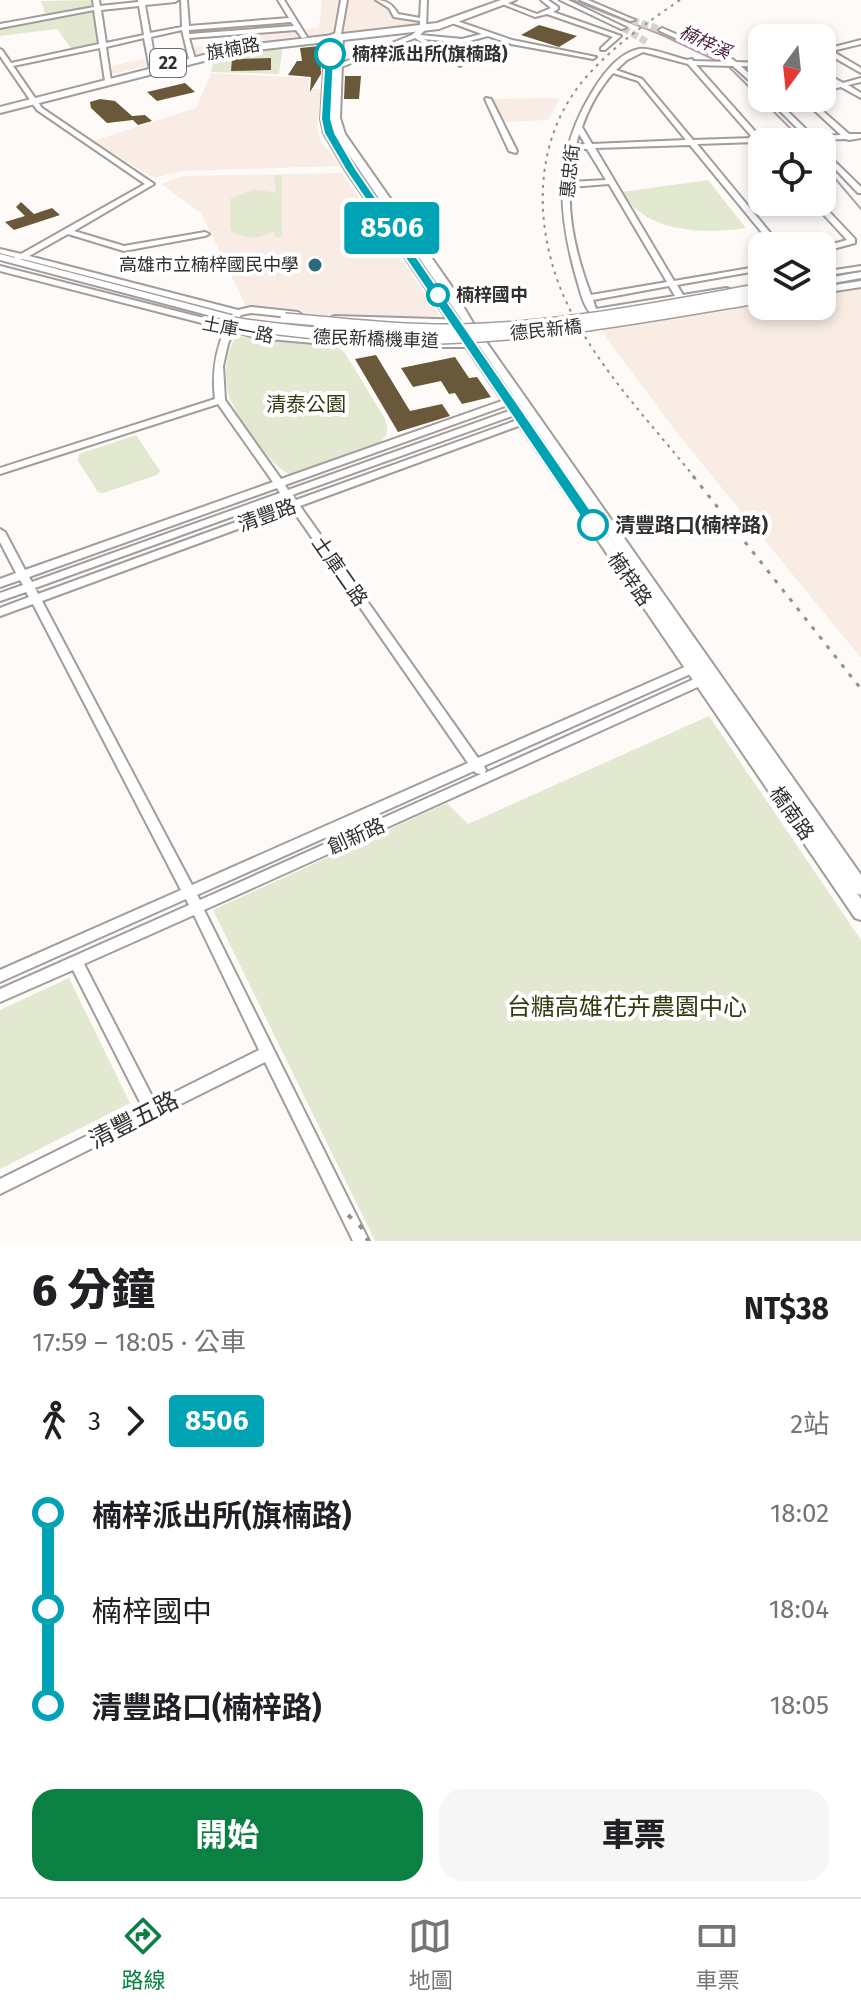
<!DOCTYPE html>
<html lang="zh-TW">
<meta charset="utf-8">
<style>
body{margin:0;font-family:"Fira Sans","Noto Sans TC",sans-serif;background:#f6f6f6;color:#202124;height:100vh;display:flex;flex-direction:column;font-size:30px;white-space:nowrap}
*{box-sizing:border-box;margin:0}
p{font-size:26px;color:#757577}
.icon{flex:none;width:44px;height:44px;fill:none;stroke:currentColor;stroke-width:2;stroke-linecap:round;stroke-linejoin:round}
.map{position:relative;height:1241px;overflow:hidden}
.details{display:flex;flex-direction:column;background:#fff;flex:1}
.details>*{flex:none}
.badge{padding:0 16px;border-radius:6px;font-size:28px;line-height:52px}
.needle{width:52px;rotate:195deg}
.fabs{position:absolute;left:748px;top:24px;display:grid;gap:16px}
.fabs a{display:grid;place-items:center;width:88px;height:88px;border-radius:16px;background:#fff;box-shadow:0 4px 12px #0003;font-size:40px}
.map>.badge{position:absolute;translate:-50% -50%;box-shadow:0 0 0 4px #fff}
.legs{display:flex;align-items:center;gap:12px;height:88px;padding:0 32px;font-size:26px}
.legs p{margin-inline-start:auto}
.overview{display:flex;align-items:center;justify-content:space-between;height:136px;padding:0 32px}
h1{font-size:44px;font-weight:800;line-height:60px}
.cta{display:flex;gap:16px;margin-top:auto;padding:16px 32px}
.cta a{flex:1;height:92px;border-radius:24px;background:#0b8043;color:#fff;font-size:32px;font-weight:800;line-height:92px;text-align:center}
.cta a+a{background:#f6f6f6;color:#202124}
ul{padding:0 32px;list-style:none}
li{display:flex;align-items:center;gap:28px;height:96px;font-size:30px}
li i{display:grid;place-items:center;width:12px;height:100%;margin:0 10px;background:currentColor}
li i::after{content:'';width:20px;height:20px;margin:-10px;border:6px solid;border-radius:50%;background:#fff}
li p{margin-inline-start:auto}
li:first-child i{background:linear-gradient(#0000 50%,currentColor 0)}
li:last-child i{background:linear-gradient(currentColor 50%,#0000 0)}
.tabs{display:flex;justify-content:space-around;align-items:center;height:112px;border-top:2px solid #e0e0e0;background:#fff;font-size:22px;color:#757577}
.tabs a{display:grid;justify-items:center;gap:4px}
.tabs .selected{color:#0b8043}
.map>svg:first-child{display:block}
.built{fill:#f9ece5}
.green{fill:#e3e8d1}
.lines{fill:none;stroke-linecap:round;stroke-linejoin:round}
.stream{stroke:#b89eae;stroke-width:2}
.building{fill:#69593a}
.minor-tunnel{stroke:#d5d2d0;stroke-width:7;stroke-dasharray:7 3;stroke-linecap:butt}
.minor-casing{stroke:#a29d9a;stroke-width:4}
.tertiary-casing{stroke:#a29d9a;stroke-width:4}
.primary-casing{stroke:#a29d9a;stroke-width:4}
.minor{fill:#fff;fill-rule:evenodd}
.tertiary{fill:#fff;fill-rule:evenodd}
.primary{fill:#fff;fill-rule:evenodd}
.rail-far2{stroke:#93908f;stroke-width:2;stroke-dasharray:3 5;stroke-linecap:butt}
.rail-far1{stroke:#93908f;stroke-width:3;stroke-dasharray:4 8;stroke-linecap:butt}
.rail{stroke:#93908f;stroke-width:4;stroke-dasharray:5 10;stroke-linecap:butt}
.minor-bridge-casing{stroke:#a29d9a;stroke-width:12;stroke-linecap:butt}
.tertiary-bridge-casing{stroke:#a29d9a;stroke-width:14;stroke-linecap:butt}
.minor-bridge{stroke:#fff;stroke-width:9}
.tertiary-bridge{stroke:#fff;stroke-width:11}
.line-1{fill:#00a3b4;stroke:#fff;stroke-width:2}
.stop-1-dot{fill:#fff;stroke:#00a3b4;stroke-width:4}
.poi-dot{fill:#296a7d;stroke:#fff;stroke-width:3}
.labels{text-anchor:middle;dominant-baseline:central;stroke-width:8;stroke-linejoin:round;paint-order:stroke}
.far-water-label{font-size:18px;font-style:italic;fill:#471b3a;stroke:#fff}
.far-street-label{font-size:18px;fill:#32302f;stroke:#fff}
.far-stop-label{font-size:18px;font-weight:bold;fill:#32302f;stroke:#fff;text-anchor:start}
.shield{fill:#fff;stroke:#706e6d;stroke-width:2}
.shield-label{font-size:18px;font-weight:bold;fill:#32302f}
.far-poi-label{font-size:18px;fill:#32302f;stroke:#fff;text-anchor:end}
.park-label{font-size:20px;fill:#343b0f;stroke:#fff}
.street-label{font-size:20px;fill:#32302f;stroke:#fff}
.stop-label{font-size:20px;font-weight:bold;fill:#32302f;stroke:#fff;text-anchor:start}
.near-park-label{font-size:24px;fill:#343b0f;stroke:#fff}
.near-street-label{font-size:24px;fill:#32302f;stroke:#fff}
</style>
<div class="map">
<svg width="861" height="1241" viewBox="0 0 861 1241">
<rect width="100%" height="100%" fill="#fefaf8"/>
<!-- built -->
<path class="built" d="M322,0H375L389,8L394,17L420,22L419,25L307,36L304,30L319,27Z
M294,30L299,36L200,53L110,75L112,66L213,43Z
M211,73L309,78L308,89H322L317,126L320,140L340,166L182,171L154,178L93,141L196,108Z
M556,98L559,100L548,120L502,122L492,99Z
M342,173L442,319L336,317L247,308L201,213L161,184L183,176Z
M861,264V658L677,433L608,340L588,308L762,281V306H822V270Z"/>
<!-- green -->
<path class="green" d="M95,0L102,44L73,51L57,29L0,36V27L46,16L41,1Z
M283,47L279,74L211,72L214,59Z
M274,175H282V237H275L274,231C260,240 244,240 230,230V199L254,189L276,193Z
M708,180L746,228C704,234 647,234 622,192Z
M250,336L338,347L345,353L385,419C387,426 389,432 384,438C370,455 315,467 293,475C274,473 233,412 228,393C224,373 226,355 235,337Z
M136,435L160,471L157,475L103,493L98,492L78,461L79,454Z
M709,716L861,940V1241H375L213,910L447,803L468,824Z
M69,978L130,1103L0,1169V1010Z"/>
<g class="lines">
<!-- stream -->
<path class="stream" d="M573,0L662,35L728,66L804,142
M822,163L861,209"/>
</g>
<!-- building -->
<path class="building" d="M539,25L577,36L559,47L521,35Z
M320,46L321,74L310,92L311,77L288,75L297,61H302L300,48Z
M271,58V70L231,71L232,59Z
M345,76H361L359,99H344Z
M185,83L195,92L157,101L147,92Z
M100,99L115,101L132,116L145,115L152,121L138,125L133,120L107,123L91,108L90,102Z
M21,202L34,214L52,208L60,215L14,230L5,222L25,216L16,207Z
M376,355L410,411L442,404L450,416L398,432L355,359Z
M455,357L469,378L477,377L491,397L462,404L455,393L449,394L441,381L413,387L401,368Z"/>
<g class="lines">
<!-- minor-tunnel -->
<path class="minor-tunnel" d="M632,20L662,30
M623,28L647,42"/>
<!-- minor casing -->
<g class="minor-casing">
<path id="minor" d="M93,0H99L100,6L138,2V0H178L175,2L145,5L150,33L182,27L181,0H187L189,26L289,18L278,0H284L307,37L302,38L296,30L189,38L195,59L192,61L189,59L182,30L151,37L156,69L153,71L150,69L144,38L106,47L111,81L108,83L105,81L100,48L13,66L42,108L154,184L74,231L124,246L205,232L209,234L205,236L124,251L68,234L29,256L238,310L251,307L298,312L302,315L298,318L251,313L241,315L235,326L258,332L359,341H478L482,344L478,347H359L258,338L233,331L228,344L223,366L225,400L281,479L513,397L516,396L521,399L519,401L285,485L288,490L520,407L523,406L528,409L526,411L292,495L296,500L526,417H532L534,419L532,421L300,506L478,758L696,662L700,661L706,665L704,668L484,766L486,770L485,773L703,675H711L713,678L711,681L204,910L369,1241H353L265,1062L0,1194V1179L143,1108L73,970L0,1002V989L189,905L186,899L0,982V970L181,890L33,604L0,616V608L29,597L26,592L0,601V593L23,585L20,580L0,587V579L16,573L0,542V529L5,532L25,570L273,482L218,404L0,474V468L215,399C212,374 215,352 225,329L0,271V266L227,324L233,314L23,259L15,261V257L0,253V249L21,254L145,184L37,110L0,56V49L2,50L11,63L99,44L94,10L0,28V24L94,7ZM139,6L144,35L106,43L101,10ZM291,22L294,26L189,34V30ZM277,488L280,493L32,582L29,577ZM284,498L288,503L38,594L35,588ZM292,509L468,763L192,885L42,601ZM474,771L476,773L481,774L200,900L197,895ZM194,915L259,1050L155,1102L84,964Z
M341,0H347L341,34L338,36L335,34Z
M376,0C387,0 393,5 398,14L420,18L421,0H427L426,29L420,35L462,39L482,34L452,23L451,22L454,20L512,40L596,57L593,59L511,44L488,36L462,43L424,39L462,63V65L460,66L415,38L331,71H327V69L412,35L420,28V21L394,17L389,8Z
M541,0H548L558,7V9L553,12L621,36L605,50H601V48L613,37L547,14L535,17L500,3L505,2L537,14L551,8Z
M560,0H568L626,28L621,29Z
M580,0H588L635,20L630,21Z
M782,26L784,27V29L774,32L771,30Z
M662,28L731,58L736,62L762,63V67L741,66L762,86V92L733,66L696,65L761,138L805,136L767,98H774L813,136L841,135L801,98H808L849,134H861V138L849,140L846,139L817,140L819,142H811L809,140L762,142V145L757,142L697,144L781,246H773L690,145L595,148L674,281L762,266V270L677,285L683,295L726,288L729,289V293L593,315C583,308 580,289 576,277C556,205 555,151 594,89C604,73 619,53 639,49C650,47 674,57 687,60L692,59L693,61L728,62L660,31L659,30ZM643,52L688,64L753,138L693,140L642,79L616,70L627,60ZM613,73L638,81L686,140L592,144L582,127C589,107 599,89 613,73ZM579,134L585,144L576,145ZM575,149H587L606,180L570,182ZM609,184L667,282L591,295C578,261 568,223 570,187ZM669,286L675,296L596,309L593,300Z
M861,40V44L832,51L861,68V73L826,53L822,54V50Z
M822,71L843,83L861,78V82L848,85L861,93V98L841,87L822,92V88L836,84L822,76Z
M486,98L491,99L517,151L516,153L509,151L485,99Z
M822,149L861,187V193H858L822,155Z
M812,202H820L855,239V243L822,252V247L847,240Z
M861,266V270L822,276V272Z
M861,281V287L822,293V287Z
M335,316L468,320L472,323L468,326L332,321V317Z"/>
</g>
<!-- tertiary casing -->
<g class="tertiary-casing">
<path id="tertiary" d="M338,32L343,36L340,118L345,134L452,287L473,323L861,875V895L857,893L861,899V920L855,918L345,169L324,133L321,119L326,37ZM334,38H335L331,109ZM331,118L335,134L624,558L355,169L334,133Z
M0,254L238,317L240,319L234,322L0,260Z
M861,272V278L822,285V279Z"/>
</g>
<!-- primary casing -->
<g class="primary-casing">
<path id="primary" d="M501,0H516L439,29L239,52L0,113V107L239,46L437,23Z"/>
</g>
<!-- minor -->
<use href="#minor" class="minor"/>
<!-- tertiary -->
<use href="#tertiary" class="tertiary"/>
<!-- primary -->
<use href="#primary" class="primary"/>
<!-- rail-far2 -->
<path class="rail-far2" d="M680,0C645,24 609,49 582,82C526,151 535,249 577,323C608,379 655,428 695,478"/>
<!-- rail-far1 -->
<path class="rail-far1" d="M693,476L861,689"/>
<!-- rail -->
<path class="rail" d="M348,1215L361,1227L368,1241"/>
<!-- minor-bridge casing -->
<g class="minor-bridge-casing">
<path id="minor-bridge" d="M285,318C343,323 402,330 461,329C562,327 662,306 762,288"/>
</g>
<!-- tertiary-bridge casing -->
<g class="tertiary-bridge-casing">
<path id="tertiary-bridge" d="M232,323C301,333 370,340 440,338C548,335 655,315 762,297"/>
</g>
<!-- minor-bridge -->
<use href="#minor-bridge" class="minor-bridge"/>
<!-- tertiary-bridge -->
<use href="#tertiary-bridge" class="tertiary-bridge"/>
</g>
<!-- line-1 -->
<path class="line-1" d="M330,51L334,54L331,119L335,133L356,169L598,521V528H588L345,169L324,133L321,119L325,54Z"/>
<!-- markers -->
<g class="stop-1-dot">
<circle cx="330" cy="54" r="14"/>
<circle cx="438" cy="295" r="10"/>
<circle cx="593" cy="525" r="14"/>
</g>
<circle class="poi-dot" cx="315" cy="265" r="8"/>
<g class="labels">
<!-- far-water labels -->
<g class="far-water-label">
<text transform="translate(705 42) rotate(25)">楠梓溪</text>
</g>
<!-- far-street labels -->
<g class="far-street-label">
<text transform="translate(233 49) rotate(-10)">旗楠路</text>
<text transform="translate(570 171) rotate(-84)">惠忠街</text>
<text transform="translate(238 330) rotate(11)">土庫一路</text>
<text transform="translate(546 330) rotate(-6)">德民新橋</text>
<text transform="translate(376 339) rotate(2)">德民新橋機車道</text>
</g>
<!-- far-stop labels -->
<g class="far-stop-label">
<text x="352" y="54">楠梓派出所(旗楠路)</text>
<text x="456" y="295">楠梓國中</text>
</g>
<!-- shield labels -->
<rect class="shield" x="150" y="49" width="36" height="28" rx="6"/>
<g class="shield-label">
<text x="168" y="63">22</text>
</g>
<!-- far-poi labels -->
<g class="far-poi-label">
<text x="299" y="265">高雄市立楠梓國民中學</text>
</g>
<!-- park labels -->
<g class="park-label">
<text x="306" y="404">清泰公園</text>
</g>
<!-- street labels -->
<g class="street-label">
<text transform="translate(267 515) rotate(-20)">清豐路</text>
<text transform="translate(340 571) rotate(55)">土庫二路</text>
<text transform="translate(630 579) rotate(55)">楠梓路</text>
<text transform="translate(792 813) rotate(55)">橋南路</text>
<text transform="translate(356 836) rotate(-24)">創新路</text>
</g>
<!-- stop labels -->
<g class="stop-label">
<text x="615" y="525">清豐路口(楠梓路)</text>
</g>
<!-- near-park labels -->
<g class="near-park-label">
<text x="627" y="1007">台糖高雄花卉農園中心</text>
</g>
<!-- near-street labels -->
<g class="near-street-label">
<text transform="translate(134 1120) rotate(-27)">清豐五路</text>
</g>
</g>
</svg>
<div class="fabs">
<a><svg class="needle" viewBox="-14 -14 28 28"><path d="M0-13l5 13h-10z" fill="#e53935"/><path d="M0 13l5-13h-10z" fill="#757577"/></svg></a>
<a><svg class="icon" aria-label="locate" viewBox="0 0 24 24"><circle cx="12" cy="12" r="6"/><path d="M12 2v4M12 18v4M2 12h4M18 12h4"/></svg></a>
<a><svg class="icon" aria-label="layers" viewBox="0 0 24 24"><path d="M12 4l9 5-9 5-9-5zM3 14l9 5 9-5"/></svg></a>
</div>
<b class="badge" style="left:392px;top:228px;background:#00a3b4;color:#fff">8506</b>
</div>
<section class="details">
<div class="overview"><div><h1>6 分鐘</h1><p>17:59 – 18:05 · 公車</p></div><b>NT$38</b></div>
<div class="legs"><svg class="icon" aria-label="walk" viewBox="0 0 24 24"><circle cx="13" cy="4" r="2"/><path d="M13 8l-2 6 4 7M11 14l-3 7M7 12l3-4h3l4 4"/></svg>3<svg class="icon" aria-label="forward" viewBox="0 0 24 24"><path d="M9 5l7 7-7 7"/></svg><b class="badge" style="background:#00a3b4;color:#fff">8506</b><p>2站</p></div>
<ul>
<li><i style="color:#00a3b4"></i><b>楠梓派出所(旗楠路)</b><p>18:02</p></li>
<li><i style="color:#00a3b4"></i><span>楠梓國中</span><p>18:04</p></li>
<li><i style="color:#00a3b4"></i><b>清豐路口(楠梓路)</b><p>18:05</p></li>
</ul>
<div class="cta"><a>開始</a><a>車票</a></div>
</section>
<nav class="tabs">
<a class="selected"><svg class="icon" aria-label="directions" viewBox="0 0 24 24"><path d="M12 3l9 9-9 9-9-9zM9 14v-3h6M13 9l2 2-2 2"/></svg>路線</a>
<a><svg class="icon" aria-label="map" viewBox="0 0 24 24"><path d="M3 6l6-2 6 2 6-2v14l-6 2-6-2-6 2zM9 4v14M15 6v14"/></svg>地圖</a>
<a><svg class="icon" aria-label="tickets" viewBox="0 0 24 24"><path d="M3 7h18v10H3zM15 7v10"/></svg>車票</a>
</nav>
